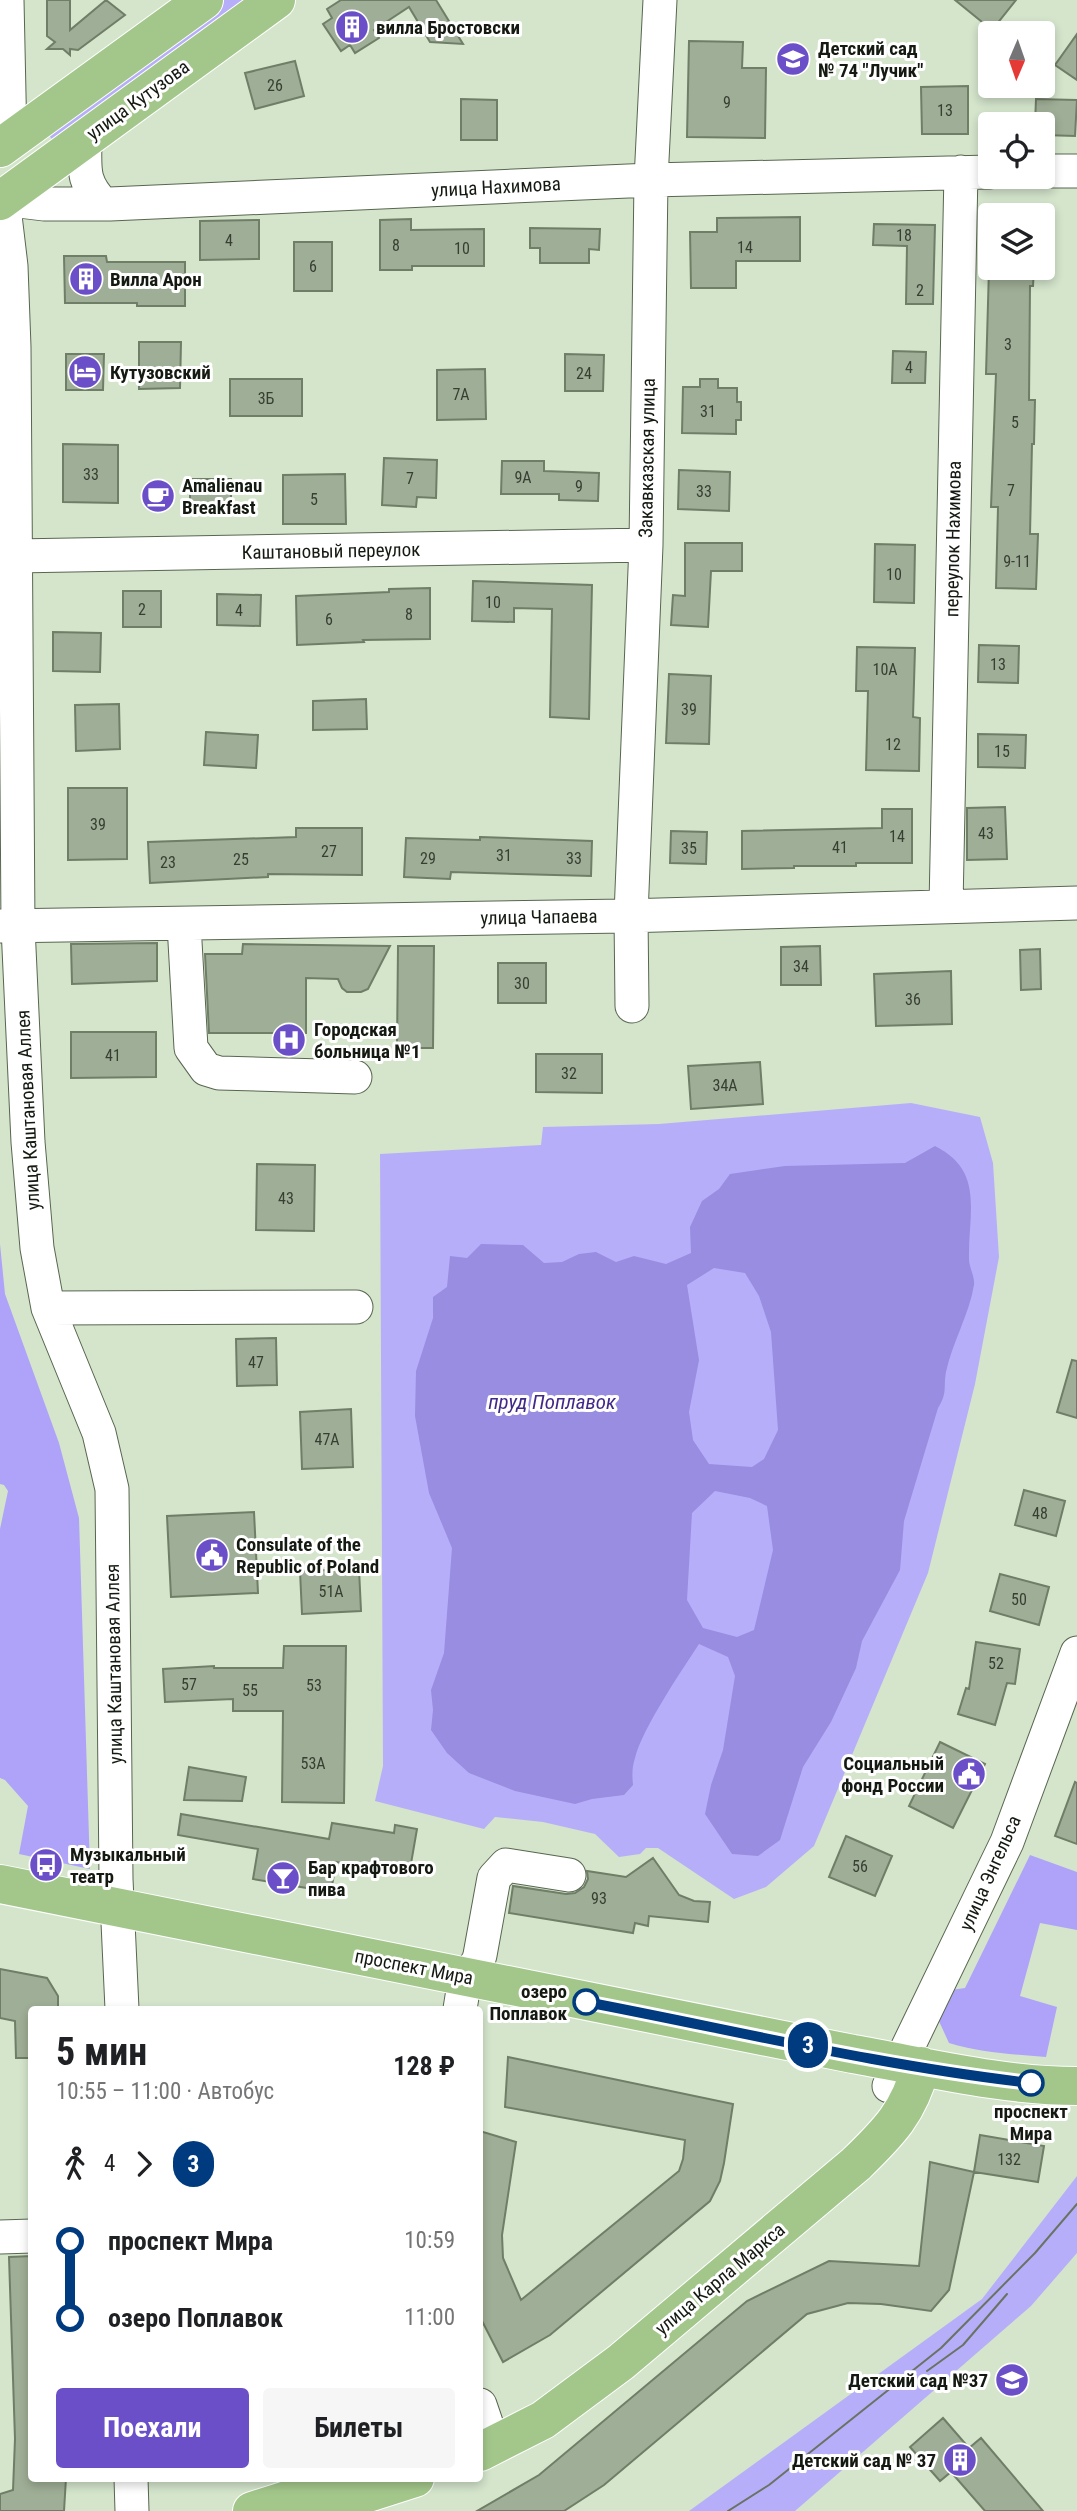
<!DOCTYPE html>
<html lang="ru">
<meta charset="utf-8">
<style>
body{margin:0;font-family:"Roboto Condensed",sans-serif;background:#f6f6f6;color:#202124;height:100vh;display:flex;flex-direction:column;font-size:26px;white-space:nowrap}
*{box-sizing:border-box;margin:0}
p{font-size:23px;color:#757577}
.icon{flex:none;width:38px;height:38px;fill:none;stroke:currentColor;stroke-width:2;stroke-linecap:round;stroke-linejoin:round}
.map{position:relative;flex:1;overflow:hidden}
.side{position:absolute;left:28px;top:2006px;width:455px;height:476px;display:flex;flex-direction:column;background:#fff;border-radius:7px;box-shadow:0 4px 10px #0003}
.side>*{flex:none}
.badge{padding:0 14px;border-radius:23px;font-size:24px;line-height:46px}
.needle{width:46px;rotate:182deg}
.tools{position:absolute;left:978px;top:21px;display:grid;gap:14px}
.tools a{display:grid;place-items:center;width:77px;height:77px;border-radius:7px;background:#fff;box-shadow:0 4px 10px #0003;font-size:35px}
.map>.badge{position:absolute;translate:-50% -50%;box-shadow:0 0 0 4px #fff}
.legs{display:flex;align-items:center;gap:10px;height:77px;padding:0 28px;font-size:23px}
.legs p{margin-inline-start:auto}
.headline{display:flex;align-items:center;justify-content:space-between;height:119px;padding:0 28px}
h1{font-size:38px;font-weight:700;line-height:52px}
.primary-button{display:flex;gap:14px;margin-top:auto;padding:14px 28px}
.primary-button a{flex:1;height:80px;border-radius:7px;background:#6b4fc8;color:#fff;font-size:28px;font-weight:700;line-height:80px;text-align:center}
.primary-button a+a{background:#f6f6f6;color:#202124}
ul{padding:0 28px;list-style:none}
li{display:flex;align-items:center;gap:24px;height:77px;font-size:26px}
li i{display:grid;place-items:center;width:10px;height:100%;margin:0 9px;background:currentColor}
li i::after{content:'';width:18px;height:18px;margin:-9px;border:5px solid;border-radius:50%;background:#fff}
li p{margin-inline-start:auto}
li:first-child i{background:linear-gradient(#0000 50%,currentColor 0)}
li:last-child i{background:linear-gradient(currentColor 50%,#0000 0)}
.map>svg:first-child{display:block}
.green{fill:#b7aefa}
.forest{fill:#aea3f8}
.water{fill:#988de0;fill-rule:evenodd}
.building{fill:#9fae96;stroke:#6f7e67;stroke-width:2}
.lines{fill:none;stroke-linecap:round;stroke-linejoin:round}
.minor-casing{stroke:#586650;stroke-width:35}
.major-casing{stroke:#fff;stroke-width:40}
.minor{stroke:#fff;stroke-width:33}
.major{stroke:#a3c78b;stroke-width:38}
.tram{stroke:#697363;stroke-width:2}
.line-1-casing{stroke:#fff;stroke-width:16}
.line-1{stroke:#003b80;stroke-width:10}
.stop-1-dot{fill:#fff;stroke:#003b80;stroke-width:3.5}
.labels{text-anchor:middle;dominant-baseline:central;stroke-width:6;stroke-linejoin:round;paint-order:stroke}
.number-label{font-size:16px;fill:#373f32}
.poi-label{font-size:19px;font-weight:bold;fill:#141a11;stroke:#fff;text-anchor:start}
.street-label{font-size:19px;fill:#141a11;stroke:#fff}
.stop-label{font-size:19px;font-weight:bold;fill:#141a11;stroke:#fff;text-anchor:end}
.water-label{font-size:21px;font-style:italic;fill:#422888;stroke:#fff}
</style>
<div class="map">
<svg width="1077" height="2511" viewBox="0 0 1077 2511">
<rect width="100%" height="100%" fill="#d4e5cc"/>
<!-- green -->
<path class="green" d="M218,0H250L53,141L43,126Z
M911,1103L980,1117L993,1163L999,1257L975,1384L928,1573L814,1846L766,1887L734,1899L658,1848H646L640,1854L619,1857L595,1834L543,1822L495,1817L484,1829L375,1801L383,1766L380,1154L541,1145L543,1127L659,1124Z
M1077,2176V2253L1031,2306L795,2511H689L982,2299Z"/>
<!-- forest -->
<path class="forest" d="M0,1244L5,1294L59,1443L79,1518L90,1869L19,1854L28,1806L5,1780L0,1778V1529L8,1491L4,1485L0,1484Z
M1030,1855L1077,1872V1930L1040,1923L1020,1996L1057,2007L1046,2057C1013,2054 981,2053 949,2043L938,2019L947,2005L951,1990L965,1988Z"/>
<!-- water -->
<path class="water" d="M935,1146C985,1171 968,1213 969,1259C969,1268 975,1276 974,1285C969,1315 952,1343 946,1372C943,1388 948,1392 938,1408L904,1521L900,1570L862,1641L856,1668L831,1722L803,1767L780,1840L758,1856L732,1854L705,1814L711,1785L723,1750L735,1676L728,1657L699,1644C682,1670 642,1729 635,1758C632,1767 632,1775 633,1785L624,1795L592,1799L575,1804L515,1791L469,1773L447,1753L431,1730L433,1710L431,1690L444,1653L452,1548L429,1493L415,1416L416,1371L433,1318V1297L447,1287L450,1256L467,1258L481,1244L523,1245L544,1263L562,1262L579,1254L596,1252L616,1262L634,1256L666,1264L691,1253L690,1227L702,1201L719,1189L730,1174L785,1166L905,1163ZM714,1268L745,1273L759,1296L771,1332L778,1430L764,1459L752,1467L709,1464L693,1440L689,1412L699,1360L687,1285ZM715,1491L750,1498L767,1506L773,1550L754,1630L737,1637L703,1628L687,1600L692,1513Z"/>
<!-- building -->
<path class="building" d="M47,0H70V30L106,0L125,15L78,50L70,49V55L63,49H47L55,42L47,36Z
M341,0H436L463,44L430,42L409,7L374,30L379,38L355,53L350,45L341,51L323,24L332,18L327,9Z
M955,0H1016L992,30Z
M1077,34V80L1055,65Z
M689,41L743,42L742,68H766L765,138L687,137Z
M295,61L304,96L255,109L245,73Z
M968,86V134H922L921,87Z
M461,99L497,100V140H461Z
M1036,99L1077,100L1075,136L1043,135V124H1035Z
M800,217V261H736V288H691L690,232H717V218Z
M411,219V230L484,229V266H412V270H380V220Z
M259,220V259L200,260V221Z
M874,224L935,225L933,304H906L907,246L873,245Z
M530,228L600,229L599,250L589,249V263H540V248H530Z
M294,242H332V291H294Z
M64,256H106L107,262H185V306H137V303H65Z
M989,268H1034L1033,286H1030L1029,400H1035L1034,444H1032L1030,534H1038L1036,589L996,588L998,507H991L996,374H986Z
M139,342H181L180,388L139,389Z
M893,351L926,352L925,383H892Z
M66,354H104L103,390H66Z
M565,354L604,355L603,391H565Z
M485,369L486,419L437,420V370Z
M230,379H302V416H230Z
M700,379H718V388H737V402H741V420H736V434L682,433L683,387H700Z
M63,444L118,445V503L63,502Z
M384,458L437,460L436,498L417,497L416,507L382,505Z
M502,461H544V471L599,473L598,501L559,500V494H501Z
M679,470L730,472L729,511L678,509Z
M345,474L346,524H283V475Z
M190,479H231V510H190Z
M685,543H742V571H711L708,627L671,625L673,595L685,596Z
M875,544L915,545L914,603L874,602Z
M473,581L592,585L589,719L550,717L552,609L514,608V622L472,621Z
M430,588V639L363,640L364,642L297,645L296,596L389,592V589Z
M123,591H161V627H123Z
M217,594L261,595L260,626L217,625Z
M53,632L101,633L100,672L53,671Z
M979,645L1019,646L1018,683L978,682Z
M857,647L915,648L913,717L920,718L919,771L866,770L868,691H856Z
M669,674L711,676L709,744L666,743Z
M366,699L367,729L313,730V701Z
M119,704L120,749L76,751L75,705Z
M206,732L258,735L256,768L204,765Z
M978,734L1026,735L1025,768L978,767Z
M68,788H127V859L68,860Z
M1005,807L1007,859L967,860V808Z
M882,809H912V863H856V866H794V868L742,869V831L882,828Z
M296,828H362V875L268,874V877L150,883L148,842L296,837Z
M671,831L707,832L706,864L670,863Z
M480,837L592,841L591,876L451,872L450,879L404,877L406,838L480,840Z
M157,943V981L72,984L71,944Z
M243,944L390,946L368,989L361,992H347L342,988L338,979L306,978V1033H209L205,954H242Z
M398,946H434L433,1048H397Z
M820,946L821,985H781V947Z
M1040,949L1041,989L1021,990L1020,950Z
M498,963H546V1003H498Z
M951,971L952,1024L876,1026L874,974Z
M71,1032H156V1077L71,1078Z
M536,1054H602V1093L536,1092Z
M760,1062L763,1104L691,1109L688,1066Z
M257,1164L315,1165L314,1231L256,1230Z
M276,1338L277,1385L237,1386L236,1339Z
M1072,1360L1077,1361V1418L1057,1412Z
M351,1409L353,1467L302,1469L300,1412Z
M1024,1490L1065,1501L1056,1536L1015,1525Z
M254,1512L258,1593L171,1597L167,1516Z
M359,1569L361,1611L302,1614L300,1571Z
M1000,1574L1049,1587L1039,1625L990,1611Z
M976,1642L1020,1649L1015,1684L1007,1683L995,1725L958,1714L966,1688L969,1689Z
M284,1646H346L344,1803L282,1802L283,1711H233V1699L165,1702L163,1669L214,1666V1668H283Z
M940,1742L985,1764L953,1828L909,1806Z
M189,1767L246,1777L242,1801L184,1800Z
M1075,1782L1077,1783V1844L1055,1836Z
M181,1814L329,1839L332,1823L394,1833L395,1825L417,1829L409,1875L336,1862L331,1892L253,1879L258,1849L178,1835Z
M846,1836L892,1856L875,1896L829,1877Z
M653,1858L679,1895L694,1901L710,1902L708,1922L649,1916L648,1926L635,1923L633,1933L509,1913L513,1886L566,1894L575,1893L584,1887L588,1879L587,1871L626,1877Z
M0,1969L47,1978L58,1996V2009H32V2058H16L15,2021L0,2018Z
M508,2057L733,2104L724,2163L720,2181L710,2201L550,2335L503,2362L480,2317V2131L516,2142L502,2235L503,2258L521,2300L679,2171L683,2159L685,2140L505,2107Z
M980,2135L1044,2146L1038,2182L974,2172Z
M930,2162L974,2172L949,2290L931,2311L881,2304L848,2303L807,2314L604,2485L564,2511H477L539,2475L747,2301L829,2261L919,2266Z
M32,2256V2478H66L64,2511H0V2494L13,2490L15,2439L9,2257Z
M943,2418L969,2448L981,2438L1043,2511H985L951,2472L940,2481L910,2447Z"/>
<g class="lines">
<!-- minor casing -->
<g class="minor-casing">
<path id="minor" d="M7,0L10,141
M85,139C85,168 81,181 103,204
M1043,171H1077
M15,556L646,545
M946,906L961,172
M184,924L191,1048L206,1069L219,1073L355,1077
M0,926L625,916L1077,903
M632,1006L631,915L646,545L651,180L660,0
M48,1308L356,1307
M122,2009L116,1879L112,1489L99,1433L48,1308L37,1248L28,1142L18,927L14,347L11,266L3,199L44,204H110L651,180L990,172
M460,2009L465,1978L478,1962L480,1955L494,1878L506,1865L569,1875
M889,2086L1007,1842L1077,1653
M0,2237L32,2236
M480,2405L494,2446
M131,2478L132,2511"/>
</g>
<!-- major casing -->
<g class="major-casing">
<path id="major" d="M0,148L204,0
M0,201L276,0
M0,1884L853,2054C927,2067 1002,2086 1077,2086
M480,2452L543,2420L621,2362L856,2164C889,2132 909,2112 921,2066
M330,2505L415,2478
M252,2511L356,2478"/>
</g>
<!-- minor -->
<use href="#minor" class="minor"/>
<!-- major -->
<use href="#major" class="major"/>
<!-- tram -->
<path class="tram" d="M927,2371L963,2345L1007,2294
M728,2511L769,2485L941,2348L1035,2253L1077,2204"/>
</g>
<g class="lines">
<!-- line-1 casing -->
<g class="line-1-casing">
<path id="line-1" d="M586,2002C733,2030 881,2066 1031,2083"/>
</g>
<!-- line-1 -->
<use href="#line-1" class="line-1"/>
</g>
<!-- icons -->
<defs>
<g id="building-disc" transform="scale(1.75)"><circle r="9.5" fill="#6b4fc8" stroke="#fff"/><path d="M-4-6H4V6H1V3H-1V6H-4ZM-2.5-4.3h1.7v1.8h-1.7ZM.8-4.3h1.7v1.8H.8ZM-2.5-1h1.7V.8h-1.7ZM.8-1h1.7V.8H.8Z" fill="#fff"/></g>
<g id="school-disc" transform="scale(1.75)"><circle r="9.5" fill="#6b4fc8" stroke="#fff"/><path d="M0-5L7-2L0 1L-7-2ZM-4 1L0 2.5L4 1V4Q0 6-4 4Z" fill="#fff"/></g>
<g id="hotel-disc" transform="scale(1.75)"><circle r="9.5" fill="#6b4fc8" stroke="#fff"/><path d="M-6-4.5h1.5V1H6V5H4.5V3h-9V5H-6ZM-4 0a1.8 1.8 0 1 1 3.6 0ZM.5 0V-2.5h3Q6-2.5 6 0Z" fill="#fff"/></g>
<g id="cafe-disc" transform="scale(1.75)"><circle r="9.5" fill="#6b4fc8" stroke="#fff"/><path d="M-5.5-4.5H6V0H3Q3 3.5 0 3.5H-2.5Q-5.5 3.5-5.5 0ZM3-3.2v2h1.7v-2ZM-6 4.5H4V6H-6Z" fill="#fff"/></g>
<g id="hospital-disc" transform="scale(1.75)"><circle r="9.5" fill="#6b4fc8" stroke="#fff"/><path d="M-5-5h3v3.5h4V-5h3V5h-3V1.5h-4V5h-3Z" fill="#fff"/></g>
<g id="civic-disc" transform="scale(1.75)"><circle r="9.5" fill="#6b4fc8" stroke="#fff"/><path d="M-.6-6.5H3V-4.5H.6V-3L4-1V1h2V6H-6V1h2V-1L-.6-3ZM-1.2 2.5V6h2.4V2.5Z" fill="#fff"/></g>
<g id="bus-disc" transform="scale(1.75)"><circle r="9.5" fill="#6b4fc8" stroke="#fff"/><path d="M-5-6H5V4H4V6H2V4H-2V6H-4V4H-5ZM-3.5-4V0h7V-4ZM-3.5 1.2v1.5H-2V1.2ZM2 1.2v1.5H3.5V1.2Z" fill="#fff"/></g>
<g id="bar-disc" transform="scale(1.75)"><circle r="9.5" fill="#6b4fc8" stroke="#fff"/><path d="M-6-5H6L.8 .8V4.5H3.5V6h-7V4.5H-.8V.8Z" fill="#fff"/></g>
</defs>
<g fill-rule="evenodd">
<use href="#building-disc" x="352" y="27"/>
<use href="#school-disc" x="793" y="59"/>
<use href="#building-disc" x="86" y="279"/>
<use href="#hotel-disc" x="85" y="372"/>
<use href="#cafe-disc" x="158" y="496"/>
<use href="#hospital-disc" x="289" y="1040"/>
<use href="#civic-disc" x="212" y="1555"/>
<use href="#civic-disc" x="969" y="1774"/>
<use href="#bus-disc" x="46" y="1865"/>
<use href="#bar-disc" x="283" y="1878"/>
<use href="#school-disc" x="1012" y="2380"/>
<use href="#building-disc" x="960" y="2460"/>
</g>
<!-- markers -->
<g class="stop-1-dot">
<circle cx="586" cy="2002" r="12"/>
<circle cx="1031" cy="2083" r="12"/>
</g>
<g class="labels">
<!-- number labels -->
<g class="number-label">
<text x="275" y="85">26</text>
<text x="727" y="102">9</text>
<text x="945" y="110">13</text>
<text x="904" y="235">18</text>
<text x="229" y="240">4</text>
<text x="396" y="245">8</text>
<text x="745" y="247">14</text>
<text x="462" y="248">10</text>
<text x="313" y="266">6</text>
<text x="920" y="290">2</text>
<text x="1008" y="344">3</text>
<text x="909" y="367">4</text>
<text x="584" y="373">24</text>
<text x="461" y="394">7А</text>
<text x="266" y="398">3Б</text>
<text x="708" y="411">31</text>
<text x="1015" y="422">5</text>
<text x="91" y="474">33</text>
<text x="523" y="477">9А</text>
<text x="410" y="478">7</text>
<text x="579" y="486">9</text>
<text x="1011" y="490">7</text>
<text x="704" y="491">33</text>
<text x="314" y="499">5</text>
<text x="1017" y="561">9-11</text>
<text x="894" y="574">10</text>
<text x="493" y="602">10</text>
<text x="142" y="609">2</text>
<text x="239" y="610">4</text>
<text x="409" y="614">8</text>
<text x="329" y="619">6</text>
<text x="998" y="664">13</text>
<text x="885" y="669">10А</text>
<text x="689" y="709">39</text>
<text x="893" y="744">12</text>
<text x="1002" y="751">15</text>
<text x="98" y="824">39</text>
<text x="986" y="833">43</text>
<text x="897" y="836">14</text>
<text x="840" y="847">41</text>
<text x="689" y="848">35</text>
<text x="329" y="851">27</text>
<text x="504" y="855">31</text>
<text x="428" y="858">29</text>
<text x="574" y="858">33</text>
<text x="241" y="859">25</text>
<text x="168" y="862">23</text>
<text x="801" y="966">34</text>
<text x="522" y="983">30</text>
<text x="913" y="999">36</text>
<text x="113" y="1055">41</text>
<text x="569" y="1073">32</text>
<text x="725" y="1085">34А</text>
<text x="286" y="1198">43</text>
<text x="256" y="1362">47</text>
<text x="327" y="1439">47А</text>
<text x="1040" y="1513">48</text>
<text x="331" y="1591">51А</text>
<text x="1019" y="1599">50</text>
<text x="996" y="1663">52</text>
<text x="189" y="1684">57</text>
<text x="314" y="1685">53</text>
<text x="250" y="1690">55</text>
<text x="313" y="1763">53А</text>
<text x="860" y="1866">56</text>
<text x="599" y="1898">93</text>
<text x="1009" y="2159">132</text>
</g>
<!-- poi labels -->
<g class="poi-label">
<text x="376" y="27">вилла Бростовски</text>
<text x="818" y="48">Детский сад<tspan x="818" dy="22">№ 74 "Лучик"</tspan></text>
<text x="110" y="279">Вилла Арон</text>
<text x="110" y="372">Кутузовский</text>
<text x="182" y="485">Amalienau<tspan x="182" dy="22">Breakfast</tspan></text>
<text x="314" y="1029">Городская<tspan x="314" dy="22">больница №1</tspan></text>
<text x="236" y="1544">Consulate of the<tspan x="236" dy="22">Republic of Poland</tspan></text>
<text x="944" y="1763" text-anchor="end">Социальный<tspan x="944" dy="22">фонд России</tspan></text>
<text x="70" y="1854">Музыкальный<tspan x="70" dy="22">театр</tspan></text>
<text x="308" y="1867">Бар крафтового<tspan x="308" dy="22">пива</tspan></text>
<text x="988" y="2380" text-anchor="end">Детский сад №37</text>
<text x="936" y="2460" text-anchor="end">Детский сад № 37</text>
</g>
<!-- street labels -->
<g class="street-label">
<text transform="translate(138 100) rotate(-36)">улица Кутузова</text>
<text transform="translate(496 187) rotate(-3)">улица Нахимова</text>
<text transform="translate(647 458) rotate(-89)">Закавказская улица</text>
<text transform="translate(953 539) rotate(-89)">переулок Нахимова</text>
<text transform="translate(331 551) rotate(-1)">Каштановый переулок</text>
<text transform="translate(539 917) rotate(-1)">улица Чапаева</text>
<text transform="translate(28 1110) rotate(-93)">улица Каштановая Аллея</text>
<text transform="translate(114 1664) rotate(-91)">улица Каштановая Аллея</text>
<text transform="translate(990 1873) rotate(-66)">улица Энгельса</text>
<text transform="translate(414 1967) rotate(11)">проспект Мира</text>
<text transform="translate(720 2279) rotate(-40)">улица Карла Маркса</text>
</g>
<!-- stop labels -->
<g class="stop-label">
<text x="567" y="1991">озеро<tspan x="567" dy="22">Поплавок</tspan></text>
<text x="1031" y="2111" text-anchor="middle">проспект<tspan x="1031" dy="22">Мира</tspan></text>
</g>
<!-- water labels -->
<g class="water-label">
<text x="552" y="1402">пруд Поплавок</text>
</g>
</g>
</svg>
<div class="tools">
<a><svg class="needle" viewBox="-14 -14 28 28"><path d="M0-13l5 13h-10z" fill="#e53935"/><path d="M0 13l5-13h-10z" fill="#757577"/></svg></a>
<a><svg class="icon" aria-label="locate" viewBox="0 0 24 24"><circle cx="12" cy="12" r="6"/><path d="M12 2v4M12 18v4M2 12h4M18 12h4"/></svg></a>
<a><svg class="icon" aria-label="layers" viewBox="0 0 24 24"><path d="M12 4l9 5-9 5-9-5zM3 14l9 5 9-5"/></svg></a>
</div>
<b class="badge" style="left:808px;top:2045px;background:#003b80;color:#fff">3</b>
<section class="side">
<div class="headline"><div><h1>5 мин</h1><p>10:55 – 11:00 · Автобус</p></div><b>128 ₽</b></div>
<div class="legs"><svg class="icon" aria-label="walk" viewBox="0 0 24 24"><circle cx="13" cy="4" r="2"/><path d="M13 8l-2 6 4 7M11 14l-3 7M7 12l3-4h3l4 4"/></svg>4<svg class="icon" aria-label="forward" viewBox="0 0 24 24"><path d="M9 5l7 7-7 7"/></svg><b class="badge" style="background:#003b80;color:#fff">3</b></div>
<ul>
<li><i style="color:#003b80"></i><b>проспект Мира</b><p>10:59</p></li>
<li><i style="color:#003b80"></i><b>озеро Поплавок</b><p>11:00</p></li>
</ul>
<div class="primary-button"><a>Поехали</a><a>Билеты</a></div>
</section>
</div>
